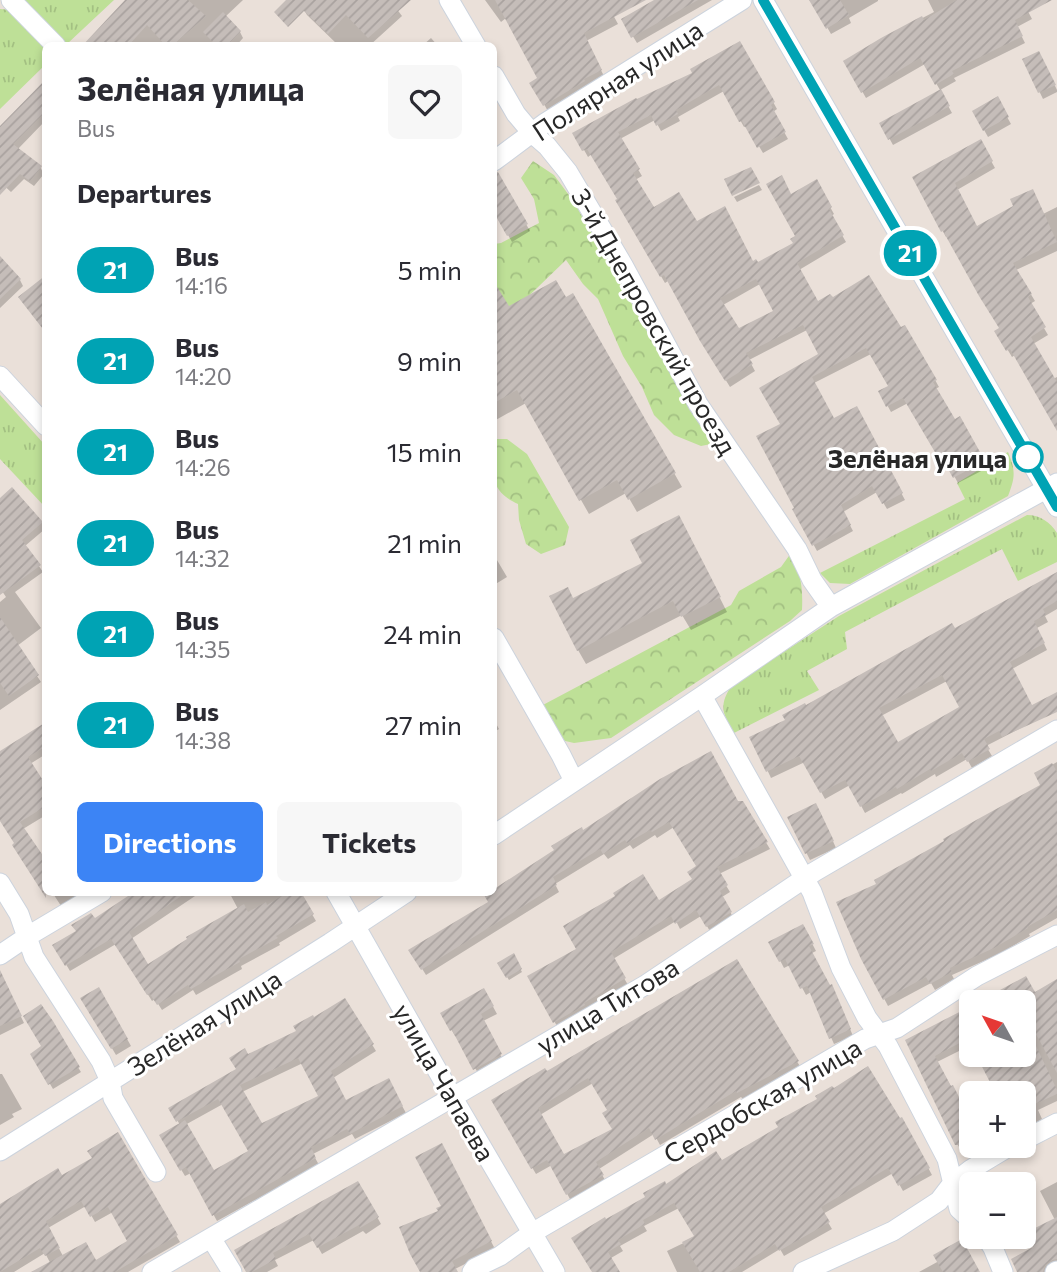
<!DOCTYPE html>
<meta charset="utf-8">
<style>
body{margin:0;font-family:Commissioner,sans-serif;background:#f7f7f7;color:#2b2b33;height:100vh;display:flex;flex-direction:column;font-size:26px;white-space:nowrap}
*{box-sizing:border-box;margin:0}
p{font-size:23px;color:#7c7c81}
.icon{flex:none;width:38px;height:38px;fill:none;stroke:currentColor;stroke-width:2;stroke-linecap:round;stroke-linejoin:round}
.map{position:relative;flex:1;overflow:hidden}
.sheet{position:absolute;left:42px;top:42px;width:455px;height:854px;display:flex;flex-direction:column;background:#fff;border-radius:10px;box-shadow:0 4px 10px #0003}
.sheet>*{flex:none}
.badge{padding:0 14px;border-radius:23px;font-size:24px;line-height:46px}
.needle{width:46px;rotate:310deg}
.tools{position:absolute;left:959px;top:990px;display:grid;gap:14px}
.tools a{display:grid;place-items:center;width:77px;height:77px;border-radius:10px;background:#fff;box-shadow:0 4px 10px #0003;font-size:35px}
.map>.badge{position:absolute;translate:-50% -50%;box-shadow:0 0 0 4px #fff}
h2{padding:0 35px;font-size:26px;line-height:63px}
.round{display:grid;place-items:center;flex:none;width:74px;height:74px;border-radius:10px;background:#f7f7f7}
.head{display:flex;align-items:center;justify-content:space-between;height:119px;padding:0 35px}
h1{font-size:33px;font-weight:700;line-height:52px}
.button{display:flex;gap:14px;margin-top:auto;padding:14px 35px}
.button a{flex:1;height:80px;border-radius:10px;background:#3c84f5;color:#fff;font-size:28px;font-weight:700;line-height:80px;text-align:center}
.button a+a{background:#f7f7f7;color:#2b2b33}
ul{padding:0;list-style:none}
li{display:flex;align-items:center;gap:21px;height:91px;padding:0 35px}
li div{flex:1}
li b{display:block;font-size:26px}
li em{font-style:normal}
li .badge{min-width:77px;font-weight:700;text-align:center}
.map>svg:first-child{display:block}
.grass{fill:url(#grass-tufts)}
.forest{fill:url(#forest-crowns)}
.shadow{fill:#0003;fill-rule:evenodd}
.building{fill:url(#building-hatch);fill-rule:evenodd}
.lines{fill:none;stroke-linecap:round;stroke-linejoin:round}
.minor-casing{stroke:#ccd3dd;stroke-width:21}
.minor{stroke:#fff;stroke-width:19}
.line-casing{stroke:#fff;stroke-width:16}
.line{stroke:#00a3b4;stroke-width:10}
.stop-dot{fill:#fff;stroke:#00a3b4;stroke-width:3.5}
.labels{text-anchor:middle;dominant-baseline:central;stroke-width:6;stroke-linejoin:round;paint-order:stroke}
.street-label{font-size:26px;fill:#282828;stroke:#fff}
.stop-label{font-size:26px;font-weight:bold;fill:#282828;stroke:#fff;text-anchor:end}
</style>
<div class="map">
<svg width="1057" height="1272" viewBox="0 0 1057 1272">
<defs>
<pattern id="grass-tufts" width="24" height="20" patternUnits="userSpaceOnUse" patternTransform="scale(1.75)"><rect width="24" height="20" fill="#bee097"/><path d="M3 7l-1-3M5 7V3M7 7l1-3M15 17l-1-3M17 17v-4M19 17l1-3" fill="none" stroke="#a3c082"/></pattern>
<pattern id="forest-crowns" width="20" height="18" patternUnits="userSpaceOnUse" patternTransform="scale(1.75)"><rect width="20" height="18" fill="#bee097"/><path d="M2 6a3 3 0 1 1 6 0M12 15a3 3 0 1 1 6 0" fill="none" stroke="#a3c082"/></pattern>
<pattern id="building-hatch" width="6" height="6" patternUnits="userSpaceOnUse" patternTransform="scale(1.75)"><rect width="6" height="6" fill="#c5bdb9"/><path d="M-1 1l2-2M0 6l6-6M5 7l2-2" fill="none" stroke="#a9a29f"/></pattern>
</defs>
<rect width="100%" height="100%" fill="#eae0d9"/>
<!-- grass -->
<path class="grass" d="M21,0H114L67,44Z
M0,9L11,10L46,46L45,65L0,109Z
M0,395L45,445V507L0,459Z
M1008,452C1016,471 1015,478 1008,496L850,584L830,583L820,573L965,499L957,483Z
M1027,515C1040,515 1050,522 1057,533V562L1018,581L1002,549L845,632L847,649L807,671L819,690L734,733C722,713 719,706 731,686L839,616Z"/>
<!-- forest -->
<path class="forest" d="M533,161L554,175L574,202L693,412L707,423L711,444L701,446L674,435L654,415L642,387L623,356L598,299L583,284L566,260L505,319L494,315V244L501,243L539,223L534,199L521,178Z
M495,439H507L527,454L569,527L565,545L541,554L526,544L519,520L518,504C486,490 494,469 494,440Z
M791,553C801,574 803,587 802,610L790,621L611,738L574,743L561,740L541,706L731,605L739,591L781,567Z"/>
<!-- shadow -->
<path class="shadow" d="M133,0H243L225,17L240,32L243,38L236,46H84Z
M313,0H390L402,16L369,46H339L307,15L304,10Z
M485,0H605L618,24L586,41L605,78L549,113L532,83L539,79L506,18L501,22Z
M657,0H712L637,43L623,20Z
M814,0H878V1L849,18L851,23L831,34L812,1Z
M928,0H1022L1032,19L1017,27L1025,43L954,78L956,81L940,90L925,64L866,98L845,61L882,39L934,12Z
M431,38L438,46H422Z
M740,43L777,109L773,112L788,139L763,153L747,126L744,127L724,91L678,117L680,121L661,131L655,120L620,139L642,176L635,180L653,210L696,223L758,265L795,244L797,237L791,196L816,182L834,214L831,216L846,242L799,270L818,303L901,329L905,327L939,387L935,389L955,421L960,418L987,468L958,483L947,463L944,464L908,403L891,412L880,392L890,387L871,354L814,383L833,420L856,408L905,500L887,509L877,492L843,512L853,531L817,551L795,510L782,425L820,354L807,330L749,360L755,371L730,387L706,348L668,281L665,283L617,201L619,199L592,154L588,157L575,134L694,73ZM760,284L776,312L739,331L723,305Z
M1042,59L1057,90V92L1043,99L1024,60Z
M46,83V120L17,150L40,167L44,174L34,186L24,179L11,192L0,182V128Z
M940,91L952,113L893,145L881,123Z
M997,99L1011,124L988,137L974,112Z
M980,141L995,168L957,190L977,228L1043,214L1057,207V251L1016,270L1035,301L1030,304L1048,335L1033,344L1053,379L1057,377V417L1015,355L1012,357L997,332L1001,329L948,236L946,237L914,178Z
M759,185L762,190L737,202L734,197Z
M504,186L530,231L512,242L494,210V193Z
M0,259L20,280L23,286L0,308Z
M494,285L508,309L565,299L573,295L682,487L637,512L626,493L589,514L526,403L494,421Z
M0,500L42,523L45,529L25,546L43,572L15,592L41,628L17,646L41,682L0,710V602L6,597L0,588Z
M686,531L727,612L691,630L682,615L586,664L578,650L573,600L644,564Z
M494,555L507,577L494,585Z
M1057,580V609L1045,616L1048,622L1037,628L1047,650L1012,669L1038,719L986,746L992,756L972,768L967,759L936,777L935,774L902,794L901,793L865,813L850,785L825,799L805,762L771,778L752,737L787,720L805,707L954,630ZM947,681L961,707L897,744L881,716Z
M494,720L499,729L494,732Z
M46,724V754L30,764L46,789V815L23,829L41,857L46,855V886L16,844L0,818V753Z
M1057,762V918L1029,934L1030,936L997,955L952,975L954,979L935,990L931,983L888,1006L863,958L879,885L1042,785L1036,774Z
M737,803H742L770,849L719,874L730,892L722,897L734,919L711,933L701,916L680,929L676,921L613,959L628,985L558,1028L530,977L658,903L694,880L699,867L674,827L657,838L655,835L633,849L630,845L608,859L604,854L555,884L559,892L426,975L411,951L490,902L494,891L583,832Z
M820,812L836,848L810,860L789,818Z
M52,892H76L80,899L63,909Z
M137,892H201L131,939L148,966L238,909L229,892H299L316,921L279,943L280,945L241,966L242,969L196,995L193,990L162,1010L155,999L152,1001L116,944L70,971L55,946Z
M803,926L816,951L812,953L829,987L835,993L853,1036L834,1044L811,992L806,995L790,965L784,968L771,943Z
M513,956L522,972L509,980L499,964Z
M737,961L801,1068L743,1099L741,1097L660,1145L654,1134L599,1169L606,1182L571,1201L552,1165L536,1174L493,1101L546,1073ZM593,1083L609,1110L614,1130L564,1157L540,1115Z
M1057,982V1101L1038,1110L1042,1119L1024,1129V1003Z
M0,984L7,988L24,1023L0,1035Z
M99,989L131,1046L116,1055L83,999Z
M484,990L497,1014L483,1021L504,1062L479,1075L457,1035L455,1036L442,1013Z
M345,1000L376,1051L333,1078L346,1102L388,1080L406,1113L355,1139L352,1134L313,1154L319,1165L217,1221L191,1173L185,1176L161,1136L180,1125L171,1109L238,1070L248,1056L298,1032L314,1020ZM303,1063L320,1097L261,1126L242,1092ZM223,1104L250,1151L213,1172L185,1125Z
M40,1007L81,1072L53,1089L33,1055L43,1047Z
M971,1007V1045L937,1062L967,1115L971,1113V1146H975L962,1153L907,1041Z
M0,1074H2L22,1109L12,1114L14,1117L0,1125Z
M902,1119L932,1175L903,1191L893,1173L823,1214L832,1229L784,1256L780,1249L742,1272H677L667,1251L696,1237L679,1208L644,1226L647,1231L620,1246L623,1251L611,1258L619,1272H594L605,1221L666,1186L721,1163Z
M117,1135L180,1242L128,1272H55L45,1253L14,1272H0V1205L62,1178L94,1159ZM86,1206L95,1222L113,1212L129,1242L96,1262L63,1256L48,1228Z
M445,1153L495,1249L455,1269L457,1272H422L443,1206Z
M1057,1182V1266L1047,1272H1019L1055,1220L1040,1191Z
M358,1183L381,1224L366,1234L363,1231L322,1254L314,1240L275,1260L278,1266L267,1272H248Z
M939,1261L978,1272H919Z"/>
<!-- building -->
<path class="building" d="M125,0H188L206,16L172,46H166L147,25L128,46H82Z
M286,0H411L368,38L346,15L328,34L304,11L288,27L274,12Z
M495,0H646L584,33L602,70L584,79L585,81L543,106L529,83L537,78Z
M654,0H698L631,38L621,19Z
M809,0H840L849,15L826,29Z
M957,0H1052L1015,20L1023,36L952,71L954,74L935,85L920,58L861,93L843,61L881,38L922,16L924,20Z
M223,12L241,31L226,46H217L203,32Z
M740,41L775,102L771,105L786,132L757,148L742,121L739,122L719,85L676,110L678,114L656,126L651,115L618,132L640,169L633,173L654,207L679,192L697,221L725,206L753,261L756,259L758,262L793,243L790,239L795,236L766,184L782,175L791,194L817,179L832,207L829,209L844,235L797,263L818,301L830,294L833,297L869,275L901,327L905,325L937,380L933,382L955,419L960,416L985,461L953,478L942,458L939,459L903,398L886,407L878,391L888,386L866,348L812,377L834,418L857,406L903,493L882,504L872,486L841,505L851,525L812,546L792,509L794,508L756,436L780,424L759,388L818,354L803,325L746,353L753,364L725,381L700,341L664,275L660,277L615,200L617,199L587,149L582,151L572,133L636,98L637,99L692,73L690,69ZM756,279L773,311L739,328L720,298Z
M1039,51L1056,85L1038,93L1022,59Z
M46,79V111L13,144L42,166L30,181L20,174L0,195V126Z
M941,89L950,106L888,140L879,123Z
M998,96L1009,117L983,131L972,111Z
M981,139L993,161L955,183L977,226L1013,206L1010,199L1033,189L1057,242L1013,263L1032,294L1028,297L1046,327L1031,337L1057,382V431L1010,349L1006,351L994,331L999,328L979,296L943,231L941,232L912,177Z
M751,167L760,183L732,196L724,179Z
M498,172L528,224L507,236L494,213V173Z
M0,256L21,279L0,299Z
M46,275V333L18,297Z
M556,280L566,297L573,293L676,473L628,500L617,480L579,501L517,390L494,403V282L509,306Z
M12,487L43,522L22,540L41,565L0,595V498Z
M679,515L721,597L681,617L673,601L577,651L549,596L568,587L573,598L642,563L630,540Z
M1057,572V601L1043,609L1046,615L1034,621L1045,643L1010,662L1032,705L1057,692V712L1002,737L999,731L984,739L990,749L967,762L962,753L931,771L930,769L897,789L896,787L860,807L845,780L820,793L799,756L766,772L749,737L785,720L782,715L805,703L806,705L952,623L955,628ZM942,675L959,707L898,742L879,708Z
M0,617L39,675L9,696L0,683Z
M46,722V746L28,757L46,785V806L20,822L46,860V898L12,845L14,843L0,821V751Z
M711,751L738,801H743L768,842L717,867L728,885L720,891L732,912L706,927L696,910L675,924L671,916L611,952L626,978L584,1003L585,1005L553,1023L527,976L576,949L563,926L615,896L613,893L643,874L659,900L692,879L687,872L696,866L669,822L652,832L650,830L627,843L625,840L603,854L600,849L553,877L557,885L421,970L408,950L488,902L484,895L488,892H494V889L554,850L551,846L582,827L583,830L660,779Z
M1052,763L1057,772V910L1027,927L1028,928L994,948L950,968L952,972L930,984L926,977L883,1000L861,959L836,902L876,884L874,880L944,841L943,839L978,819L1040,785L1034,773Z
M816,803L834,841L805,854L787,817Z
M134,892H187L129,932L148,964L187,939L186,937L244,904L248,912L266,902L267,905L288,892H301L314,914L276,936L278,938L239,959L240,962L191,989L188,985L157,1005L150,994L147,995L111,939L65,966L52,945L76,931L71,925L91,913L95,918Z
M803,924L814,944L809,946L830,985L832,984L851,1029L829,1039L807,986L800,989L785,959L779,962L768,942Z
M514,953L522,969L506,978L497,963Z
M737,959L799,1061L737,1093L736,1091L655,1140L649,1128L596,1162L604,1175L566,1195L547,1160L531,1169L491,1100L545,1068L547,1071ZM588,1078L607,1110L602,1113L612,1129L564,1154L538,1108Z
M0,970L22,1016L0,1026Z
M1026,976L1035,992L1057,979V1073L1024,1012V1003H976Z
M99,987L128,1039L111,1049L80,998Z
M484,988L494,1006L481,1014L502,1054L473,1070L452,1030L450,1031L440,1013Z
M345,998L374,1044L331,1071L346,1100L389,1078L403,1106L350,1134L347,1129L311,1147L316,1158L212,1216L186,1167L180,1171L159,1135L185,1120L214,1170L248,1151L218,1099L176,1122L168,1108L236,1069L229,1058L245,1048L248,1054L296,1031L293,1026L313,1015L314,1017ZM298,1058L318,1096L262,1123L240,1085Z
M41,1004L53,1021L80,1067L48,1085L30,1054L41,1046L23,1016Z
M971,1006V1037L935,1056L951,1086L953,1085L971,1121V1140L963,1145H955L905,1040Z
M1036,1046L1057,1090V1094L1024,1109V1094H996L976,1055H1024V1051Z
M868,1066L900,1118L902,1117L930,1168L898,1186L888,1168L821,1207L830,1222L779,1251L775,1244L729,1272H700L682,1242L694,1236L674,1203L643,1220L645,1224L618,1240L621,1244L608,1252L620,1272H592L571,1238L605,1217L606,1219L645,1197L643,1193L665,1181L666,1184L716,1151L722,1160L778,1127L775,1122L817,1099L815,1096L832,1086L834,1088Z
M118,1132L178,1235L115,1272H31L86,1242L96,1260L127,1241L108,1207L90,1217L81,1201L46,1221L60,1248L45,1256L40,1248L0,1272V1204L58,1168L62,1175L92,1158L87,1151Z
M442,1143L492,1241L452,1261L458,1272H420L410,1254L399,1227L438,1211L436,1208L441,1206L415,1157Z
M358,1181L379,1217L360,1228L359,1225L317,1248L309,1234L273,1253L276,1259L252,1272H246L234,1250Z
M1057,1217V1259L1052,1260L1045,1265L1043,1272H1017L1011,1259L1033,1247L1025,1233Z
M962,1239L980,1272H943L933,1255Z"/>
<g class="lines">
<!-- minor casing -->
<g class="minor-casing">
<path id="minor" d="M11,0L56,46
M449,0L476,46
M763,0L1057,507
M494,76L516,114L532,133L547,146L568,172L623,265L698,404L797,549L812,580L831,607
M494,161L545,123L742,0
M0,376L46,426
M494,638L561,755L574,781
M702,696L812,892L841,968L867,1018L888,1046L947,1159L959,1209L971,1220
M494,835L702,696L831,607L1057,483
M0,883L19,914L34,957L101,1061L110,1081L113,1098L156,1172
M336,892L453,1098L555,1272
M0,955L28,936L102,892
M1024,1140L1057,1123
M0,1151L330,943L407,892
M986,1237L993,1248L1003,1272
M211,1238L232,1272
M152,1272L647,984L814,872L1057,730
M472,1272L475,1268L500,1256L532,1233L865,1039L897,1028L977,976L1057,935
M803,1272L893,1231L939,1201L952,1184L970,1170L1010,1146
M1055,1272L1057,1271"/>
</g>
<!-- minor -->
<use href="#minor" class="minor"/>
</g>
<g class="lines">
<!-- line casing -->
<g class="line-casing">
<path id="line" d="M763,0L1057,507"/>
</g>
<!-- line -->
<use href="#line" class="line"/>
</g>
<!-- markers -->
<circle class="stop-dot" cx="1028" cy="457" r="14"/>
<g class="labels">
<!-- street labels -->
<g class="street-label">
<text transform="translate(617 80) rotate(-33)">Полярная улица</text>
<text transform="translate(655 321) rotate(60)">3-й Днепровский проезд</text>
<text transform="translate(607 1005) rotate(-31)">улица Титова</text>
<text transform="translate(204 1022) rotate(-32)">Зелёная улица</text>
<text transform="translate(445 1082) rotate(60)">улица Чапаева</text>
<text transform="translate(762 1100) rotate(-30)">Сердобская улица</text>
</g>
<!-- stop labels -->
<g class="stop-label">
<text x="1007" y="457">Зелёная улица</text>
</g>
</g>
</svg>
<div class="tools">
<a><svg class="needle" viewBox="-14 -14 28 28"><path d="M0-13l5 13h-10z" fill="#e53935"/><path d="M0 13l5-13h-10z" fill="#7c7c81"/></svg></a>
<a>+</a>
<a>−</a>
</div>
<b class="badge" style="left:910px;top:253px;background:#00a3b4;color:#fff">21</b>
<section class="sheet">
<div class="head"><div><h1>Зелёная улица</h1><p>Bus</p></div><a class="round"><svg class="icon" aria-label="heart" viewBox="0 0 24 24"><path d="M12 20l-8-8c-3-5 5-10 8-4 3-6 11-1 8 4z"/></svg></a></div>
<h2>Departures</h2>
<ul>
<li><span class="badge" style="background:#00a3b4;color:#fff">21</span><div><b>Bus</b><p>14:16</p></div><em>5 min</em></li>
<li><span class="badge" style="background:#00a3b4;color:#fff">21</span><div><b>Bus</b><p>14:20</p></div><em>9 min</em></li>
<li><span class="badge" style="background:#00a3b4;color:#fff">21</span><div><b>Bus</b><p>14:26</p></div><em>15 min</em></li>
<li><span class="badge" style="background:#00a3b4;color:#fff">21</span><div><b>Bus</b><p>14:32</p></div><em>21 min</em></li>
<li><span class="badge" style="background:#00a3b4;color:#fff">21</span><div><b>Bus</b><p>14:35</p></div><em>24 min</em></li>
<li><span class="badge" style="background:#00a3b4;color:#fff">21</span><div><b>Bus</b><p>14:38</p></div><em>27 min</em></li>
</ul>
<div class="button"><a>Directions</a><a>Tickets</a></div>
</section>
</div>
